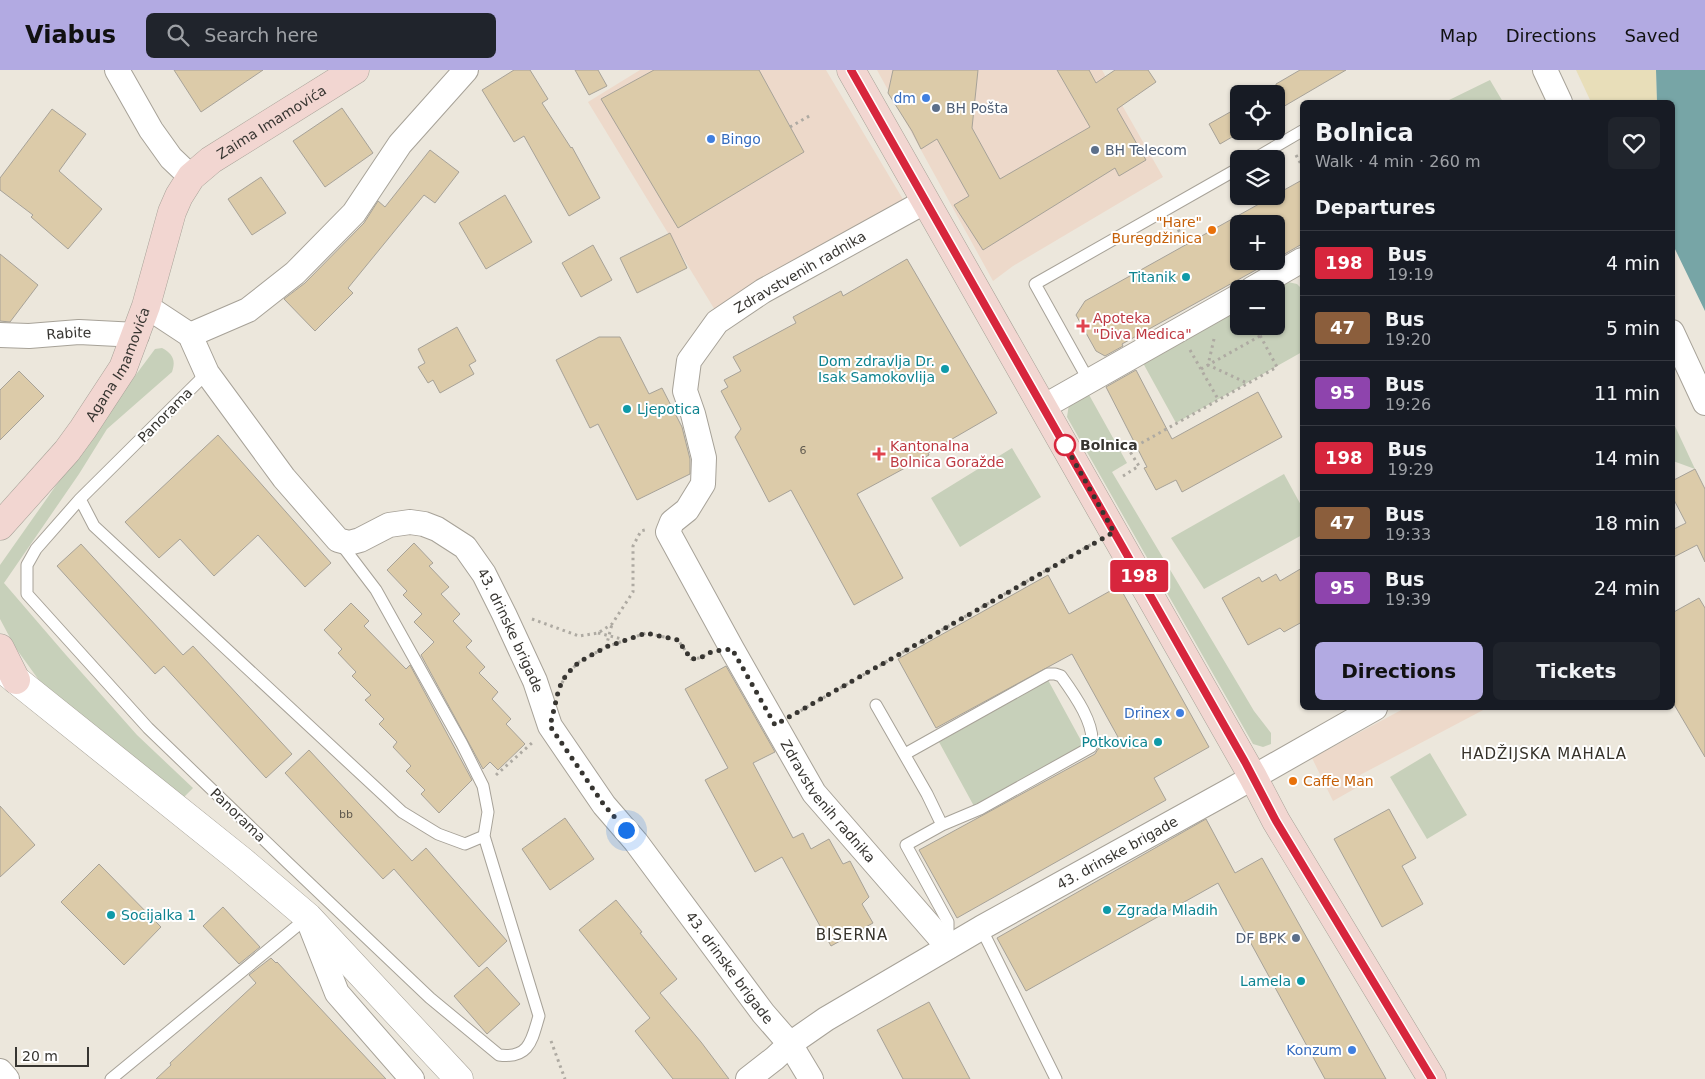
<!DOCTYPE html>
<meta charset="utf-8">
<style>
body{margin:0;font-family:"DejaVu Sans",sans-serif;background:#20242c;color:#f1f3f6;height:100vh;display:flex;flex-direction:column;font-size:19px;white-space:nowrap}
*{box-sizing:border-box;margin:0}
p{font-size:16px;color:#9ea1a6}
.icon{flex:none;width:28px;height:28px;fill:none;stroke:currentColor;stroke-width:2;stroke-linecap:round;stroke-linejoin:round}
.map{position:relative;flex:1;overflow:hidden}
.drawer{position:absolute;left:1300px;top:30px;width:375px;height:610px;display:flex;flex-direction:column;background:#171b24;border-radius:8px;box-shadow:0 1px 4px #0004}
.drawer>*{flex:none}
.badge{padding:0 10px;border-radius:4px;font-size:18px;line-height:32px}
.tools{position:absolute;left:1230px;top:15px;display:grid;gap:10px}
.tools a{display:grid;place-items:center;width:55px;height:55px;border-radius:8px;background:#171b24;box-shadow:0 1px 4px #0004;font-size:25px}
.scale{position:absolute;left:15px;bottom:12px;width:74px;box-sizing:border-box;padding-left:5px;border:2px solid #373531;border-top:0;font-size:14px;line-height:18px;white-space:nowrap;color:#373531;-webkit-text-stroke:4px #fff;paint-order:stroke}
.you{position:absolute;width:25px;height:25px;margin:-12px;border:4px solid #fff;border-radius:50%;background:#1a73e8;box-shadow:0 0 0 8px #1a73e833}
.map>.badge{position:absolute;translate:-50% -50%;box-shadow:0 0 0 2px #fff}
h2{padding:0 15px;font-size:19px;line-height:45px}
.round{display:grid;place-items:center;flex:none;width:52px;height:52px;border-radius:8px;background:#20242c}
.headline{display:flex;align-items:center;justify-content:space-between;height:85px;padding:0 15px}
h1{font-size:24px;font-weight:800;line-height:38px}
.button{display:flex;gap:10px;margin-top:auto;padding:10px 15px}
.button a{flex:1;height:58px;border-radius:8px;background:#b2aae2;color:#111;font-size:20px;font-weight:800;line-height:58px;text-align:center}
.button a+a{background:#20242c;color:#f1f3f6}
ul{padding:0;list-style:none}
li{display:flex;align-items:center;gap:15px;height:65px;padding:0 15px;border-top:1px solid #363941}
li div{flex:1}
li b{display:block;font-size:19px}
li em{font-style:normal}
li .badge{min-width:55px;font-weight:700;text-align:center}
header{display:flex;align-items:center;gap:30px;box-sizing:border-box;height:70px;padding:0 25px;background:#b2aae2;color:#111}
header strong{font-size:24px}
nav{display:flex;gap:28px;margin-inline-start:auto;font-size:18px}
.search{width:350px;height:45px;background:#20242c;display:flex;align-items:center;gap:12px;box-sizing:border-box;padding:0 18px;border-radius:8px;color:#9ea1a6;font-size:19px}
.map>svg:first-child{display:block}
.commercial{fill:#edd9ca}
.green{fill:#c7d0ba}
.sand{fill:#e8deb9}
.water{fill:#77a5a6}
.building{fill:#dccba9;stroke:#a7a298}
.lines{fill:none;stroke-linecap:round;stroke-linejoin:round}
.service-casing{stroke:#a7a298;stroke-width:13}
.minor-casing{stroke:#a7a298;stroke-width:26}
.tertiary-casing{stroke:#a7a298;stroke-width:29}
.secondary-casing{stroke:#a7a298;stroke-width:29}
.path{stroke:#aeaaa2;stroke-width:3;stroke-dasharray:2.5 4;stroke-linecap:butt}
.service{stroke:#fff;stroke-width:11}
.minor{stroke:#fff;stroke-width:24}
.tertiary{stroke:#fff;stroke-width:28}
.secondary{stroke:#f2d6d1;stroke-width:28}
.line-casing{stroke:#fff;stroke-width:11}
.line{stroke:#d7263d;stroke-width:8}
.walk{stroke:#373531;stroke-width:5;stroke-dasharray:0 9}
.shop-dot{fill:#3f7fe0;stroke:#fff;stroke-width:2}
.service-dot{fill:#5c6f8a;stroke:#fff;stroke-width:2}
.food-dot{fill:#e8710a;stroke:#fff;stroke-width:2}
.culture-dot{fill:#0f9aa8;stroke:#fff;stroke-width:2}
.health-dot{fill:#e0444e;stroke:#fff;stroke-width:2}
.stop-dot{fill:#fff;stroke:#d7263d;stroke-width:2.5}
.labels{text-anchor:middle;dominant-baseline:central;stroke-width:4;stroke-linejoin:round;paint-order:stroke}
.number-label{font-size:11px;fill:#605a4f}
.shop-label{font-size:14px;fill:#366cbe;stroke:#fff;text-anchor:end}
.service-label{font-size:14px;fill:#4e5e75;stroke:#fff;text-anchor:start}
.street-label{font-size:14px;fill:#373531;stroke:#fff}
.food-label{font-size:14px;fill:#c56008;stroke:#fff;text-anchor:end}
.culture-label{font-size:14px;fill:#0d838f;stroke:#fff;text-anchor:end}
.health-label{font-size:14px;fill:#be3a42;stroke:#fff;text-anchor:start}
.stop-label{font-size:14px;font-weight:bold;fill:#373531;stroke:#fff;text-anchor:start}
.neighbourhood-label{font-size:15px;letter-spacing:1px;fill:#36322a;stroke:#fff}
</style>
<header>
<strong>Viabus</strong>
<div class="search"><svg class="icon" aria-label="search" viewBox="0 0 24 24"><circle cx="10" cy="10" r="6"/><path d="M15 15l6 6"/></svg>Search here</div>
<nav><a>Map</a><a>Directions</a><a>Saved</a></nav>
</header>
<div class="map">
<svg width="1705" height="1009" viewBox="0 0 1705 1009">
<rect width="100%" height="100%" fill="#ece7dc"/>
<!-- commercial -->
<path class="commercial" d="M640,0H826L904,131L718,245L588,32Z
M877,0H1102L1163,107L1013,196L993,211Z
M1405,638H1487L1360,705L1363,714L1333,731L1312,688Z"/>
<!-- green -->
<path class="green" d="M1490,10L1503,32H1448L1447,31Z
M1288,212L1297,214L1302,219V282L1176,353L1143,293L1239,239V256H1276V219H1275Z
M162,278C173,284 176,290 172,302L107,359L79,404L4,513L66,585L137,665L193,718L179,732L41,613L15,577L0,549V495L100,353L155,279Z
M1088,323L1127,393L1112,402L1254,641L1271,663V674L1263,677L1253,674L1067,347L1069,334Z
M1673,352L1695,399L1673,391Z
M1012,378L1041,427L960,477L931,428Z
M1284,404L1302,437V465L1204,519L1171,468Z
M1048,610L1084,676L975,738L939,672Z
M1430,683L1467,745L1427,769L1390,707Z"/>
<!-- sand -->
<path class="sand" d="M1576,0H1656L1657,32H1591Z"/>
<!-- water -->
<path class="water" d="M1656,0H1705V241L1673,175L1672,32H1657Z"/>
<!-- building -->
<path class="building" d="M174,0H263L201,42Z
M514,0H530L548,29L542,33L571,78L572,77L600,128L569,146L524,66L514,72L482,20Z
M575,0H598L607,16L589,25Z
M654,0H759L804,82L678,158L601,29Z
M893,0H978L972,58L1000,109L1090,57L1057,0H1089L1096,13L1115,0H1148L1156,12L1117,39L1146,90L1119,106L1115,98L983,180L954,135L969,126L937,69L921,79L912,61L888,23Z
M1300,0H1346L1276,41V14Z
M1239,37V63L1220,74L1209,54Z
M342,38L373,83L325,117L293,71Z
M52,39L86,64L59,101L102,139L68,179L31,147L33,145L0,120V108Z
M430,80L459,102L435,133L424,125L348,218L353,223L315,261L284,229L305,213L364,153L378,131L385,137Z
M261,107L286,143L252,165L228,129Z
M1302,110V174L1276,189V154H1239V191H1272L1122,274L1123,276L1105,286L1096,281L1076,245L1085,231Z
M505,125L532,172L486,199L459,153Z
M670,163L687,198L637,223L620,188Z
M593,175L612,210L581,227L562,193Z
M0,184L38,215L10,252L0,251Z
M907,189L997,343L928,383L929,385L857,424L903,508L854,535L791,420L769,432L735,367L741,359L721,321L728,317L724,310L741,301L733,287L796,253L793,247L841,221L843,226Z
M457,257L476,291L469,295L474,304L440,323L433,310L428,313L418,297L425,293L418,279Z
M599,267H620L649,324L662,318L682,357L690,389V404L637,430L598,354L590,358L556,290Z
M1136,300L1172,369L1258,322L1282,367L1182,422L1176,410L1156,420L1144,398L1147,397L1106,317Z
M19,301L44,326L0,370V320Z
M218,365L331,493L305,517L258,465L214,506L180,469L159,488L125,452Z
M1695,399L1705,419V492L1697,475L1672,488V460L1686,453L1672,426V411Z
M414,473L433,493L429,496L449,517L441,524L460,544L453,551L472,571L466,577L485,597L479,603L498,622L492,629L511,649L506,654L525,674L498,700L490,692L483,699L421,585L434,572L414,552L422,544L403,525L407,521L387,500Z
M81,474L183,585L193,576L292,684L266,708L164,596L155,604L57,496Z
M1302,498V552L1284,562L1280,558L1248,575L1222,528L1259,507L1262,512L1276,504L1280,511Z
M1048,505L1069,544L1119,516L1209,677L1154,708L1166,730L957,848L919,780L1095,684L1098,679L1118,667L1072,584L936,658L898,589Z
M1699,528L1705,538V687L1672,631V543Z
M351,533L369,551L364,556L406,599L410,595L472,710L439,743L421,724L425,720L406,701L411,696L393,677L397,672L379,654L384,649L365,630L371,625L352,606L356,602L338,583L342,579L324,560Z
M726,596L775,682L753,693L793,768L803,763L811,779L829,769L843,794L850,791L869,827L862,834L873,853L831,876L782,787L755,802L705,710L728,698L685,619Z
M309,680L412,791L426,778L507,871L479,897L394,799L383,809L285,703Z
M0,736L35,775L0,807Z
M1389,739L1416,788L1402,796L1423,834L1382,857L1334,769Z
M565,748L594,789L550,820L522,779Z
M1206,749L1235,803L1262,788L1386,1009H1325L1218,813L1026,921L997,868Z
M99,794L161,857L124,895L61,832Z
M616,830L642,862L640,863L677,909L660,923L701,972L729,1009H673L635,961L650,948L579,860Z
M223,837L260,877L239,894L203,856Z
M271,888L276,893L277,892L386,1009H156L171,995L170,993L256,913L249,905Z
M487,897L520,934L487,964L454,926Z
M929,932L970,1009H903L877,960Z"/>
<g class="lines">
<!-- service casing -->
<g class="service-casing">
<path id="service" d="M1254,89L1302,61
M207,303L80,429L36,479L27,495V524L148,658L288,793L430,928L499,985C530,989 532,969 539,946L484,766L488,742L483,716L462,674L376,520L341,474
M1089,311L1035,214L1239,98
M80,429L94,456L402,742L438,764L465,774L484,766
M876,635L927,724L942,755L906,775L948,852V873
M905,684L1048,604H1055L1061,606C1074,624 1097,656 1091,677L980,739L942,755
M981,858L1056,1009
M111,1009L308,847"/>
</g>
<!-- minor casing -->
<g class="minor-casing">
<g id="minor">
<path d="M117,0L151,60L171,88L191,107"/>
<path d="M1545,0L1560,32"/>
<path id="s1" d="M926,131L763,221L717,252L689,291L685,321L693,344L704,388L703,414L687,440L672,452L668,462L732,579L814,723L948,877"/>
<path d="M1252,219L1302,190"/>
<path id="s2" d="M146,236L190,265L207,303L284,408L338,470L349,473L360,470L389,455L410,452L424,454L437,459L465,477L484,504L504,544L535,611L550,656L604,735L636,772L763,943L790,974L811,1009"/>
<path d="M1672,262L1705,333"/>
<path id="s3" d="M0,265L29,266L79,262L137,265"/>
<path d="M190,265L248,240L295,203L354,143L400,74L466,0"/>
<path d="M1043,337L1239,226"/>
<path d="M309,852L337,923L412,1009"/>
<path d="M0,1001L7,1009"/>
<path id="s4" d="M748,1009L775,988L790,974L826,949L981,858L1229,721L1375,638"/>
</g>
</g>
<!-- tertiary casing -->
<g class="tertiary-casing">
<path id="tertiary" d="M0,597L242,791L308,847L459,1009"/>
</g>
<!-- secondary casing -->
<g class="secondary-casing">
<g id="secondary">
<path d="M851,0L1253,707L1276,751L1432,1009"/>
<path id="s5" d="M0,456L67,381L83,359L123,298L146,236L172,142L179,126L191,107L211,90L355,0"/>
<path d="M0,578L16,610"/>
</g>
</g>
<!-- path -->
<path class="path" d="M790,57L811,45
M1296,85L1302,96
M1175,154L1187,175
M1214,269L1208,295L1247,313
M1190,280L1218,329
M1201,299L1260,266
M1123,406L1139,396L1129,380L1277,297L1255,256
M532,549L579,566L598,563L612,554L633,522V476L641,461L645,460
M598,563L626,570
M606,577L612,554
M562,613L566,605L579,592L606,577L646,563L678,570L691,589L700,588L707,584
M795,644L1092,474
M496,705L533,672
M551,971L565,1009"/>
<!-- service -->
<use href="#service" class="service"/>
<!-- minor -->
<use href="#minor" class="minor"/>
<!-- tertiary -->
<use href="#tertiary" class="tertiary"/>
<!-- secondary -->
<use href="#secondary" class="secondary"/>
</g>
<g class="lines">
<!-- line casing -->
<g class="line-casing">
<path id="line" d="M851,0L1245,692L1276,751L1432,1009"/>
</g>
<!-- line -->
<use href="#line" class="line"/>
<!-- walk -->
<path class="walk" d="M626,760L604,735L550,656L559,618L566,605L579,592L606,577L646,563L678,570L691,589L700,588L713,581L732,579L775,655L1114,462L1065,375"/>
</g>
<!-- markers -->
<g class="shop-dot">
<circle cx="926" cy="28" r="5"/>
<circle cx="711" cy="69" r="5"/>
<circle cx="1180" cy="643" r="5"/>
<circle cx="1352" cy="980" r="5"/>
</g>
<g class="service-dot">
<circle cx="936" cy="38" r="5"/>
<circle cx="1095" cy="80" r="5"/>
<circle cx="1296" cy="868" r="5"/>
</g>
<g class="food-dot">
<circle cx="1212" cy="160" r="5"/>
<circle cx="1293" cy="711" r="5"/>
</g>
<g class="culture-dot">
<circle cx="1186" cy="207" r="5"/>
<circle cx="945" cy="299" r="5"/>
<circle cx="627" cy="339" r="5"/>
<circle cx="1158" cy="672" r="5"/>
<circle cx="1107" cy="840" r="5"/>
<circle cx="111" cy="845" r="5"/>
<circle cx="1301" cy="911" r="5"/>
</g>
<g class="health-dot">
<path d="M1080.5 248.5h5v5h5v5h-5v5h-5v-5h-5v-5h5z"/>
<path d="M876.5 376.5h5v5h5v5h-5v5h-5v-5h-5v-5h5z"/>
</g>
<circle class="stop-dot" cx="1065" cy="375" r="10"/>
<g class="labels">
<!-- number labels -->
<g class="number-label">
<text x="803" y="380">6</text>
<text x="346" y="744">bb</text>
</g>
<!-- shop labels -->
<g class="shop-label">
<text x="916" y="28">dm</text>
<text x="721" y="69" text-anchor="start">Bingo</text>
<text x="1170" y="643">Drinex</text>
<text x="1342" y="980">Konzum</text>
</g>
<!-- service labels -->
<g class="service-label">
<text x="946" y="38">BH Pošta</text>
<text x="1105" y="80">BH Telecom</text>
<text x="1286" y="868" text-anchor="end">DF BPK</text>
</g>
<!-- street labels -->
<g class="street-label">
<text stroke="none"><textPath href="#s5" startOffset="502">Zaima Imamovića</textPath></text>
<text transform="translate(800 202) rotate(-30)">Zdravstvenih radnika</text>
<text stroke="none"><textPath href="#s3" startOffset="69">Rabite</textPath></text>
<text stroke="none"><textPath href="#s5" startOffset="202">Agana Imamovića</textPath></text>
<text transform="translate(165 345) rotate(-45)">Panorama</text>
<text stroke="none"><textPath href="#s2" startOffset="540">43. drinske brigade</textPath></text>
<text stroke="none"><textPath href="#s1" startOffset="790">Zdravstvenih radnika</textPath></text>
<text transform="translate(238 745) rotate(44)">Panorama</text>
<text stroke="none"><textPath href="#s4" startOffset="434">43. drinske brigade</textPath></text>
<text stroke="none"><textPath href="#s2" startOffset="945">43. drinske brigade</textPath></text>
</g>
<!-- food labels -->
<g class="food-label">
<text x="1202" y="152">"Hare"<tspan x="1202" dy="16">Buregdžinica</tspan></text>
<text x="1303" y="711" text-anchor="start">Caffe Man</text>
</g>
<!-- culture labels -->
<g class="culture-label">
<text x="1176" y="207">Titanik</text>
<text x="935" y="291">Dom zdravlja Dr.<tspan x="935" dy="16">Isak Samokovlija</tspan></text>
<text x="637" y="339" text-anchor="start">Ljepotica</text>
<text x="1148" y="672">Potkovica</text>
<text x="1117" y="840" text-anchor="start">Zgrada Mladih</text>
<text x="121" y="845" text-anchor="start">Socijalka 1</text>
<text x="1291" y="911">Lamela</text>
</g>
<!-- health labels -->
<g class="health-label">
<text x="1093" y="248">Apoteka<tspan x="1093" dy="16">"Diva Medica"</tspan></text>
<text x="890" y="376">Kantonalna<tspan x="890" dy="16">Bolnica Goražde</tspan></text>
</g>
<!-- stop labels -->
<g class="stop-label">
<text x="1080" y="375">Bolnica</text>
</g>
<!-- neighbourhood labels -->
<g class="neighbourhood-label">
<text x="1544" y="684">HADŽIJSKA MAHALA</text>
<text x="852" y="865">BISERNA</text>
</g>
</g>
</svg>
<div class="tools">
<a><svg class="icon" aria-label="locate" viewBox="0 0 24 24"><circle cx="12" cy="12" r="6"/><path d="M12 2v4M12 18v4M2 12h4M18 12h4"/></svg></a>
<a><svg class="icon" aria-label="layers" viewBox="0 0 24 24"><path d="M12 4l9 5-9 5-9-5zM3 14l9 5 9-5"/></svg></a>
<a>+</a>
<a>−</a>
</div>
<div class="scale">20 m</div>
<div class="you" style="left:626px;top:760px"></div>
<b class="badge" style="left:1139px;top:506px;background:#d7263d;color:#fff">198</b>
<section class="drawer">
<div class="headline"><div><h1>Bolnica</h1><p>Walk · 4 min · 260 m</p></div><a class="round"><svg class="icon" aria-label="heart" viewBox="0 0 24 24"><path d="M12 20l-8-8c-3-5 5-10 8-4 3-6 11-1 8 4z"/></svg></a></div>
<h2>Departures</h2>
<ul>
<li><span class="badge" style="background:#d7263d;color:#fff">198</span><div><b>Bus</b><p>19:19</p></div><em>4 min</em></li>
<li><span class="badge" style="background:#8b5e3c;color:#fff">47</span><div><b>Bus</b><p>19:20</p></div><em>5 min</em></li>
<li><span class="badge" style="background:#8e44ad;color:#fff">95</span><div><b>Bus</b><p>19:26</p></div><em>11 min</em></li>
<li><span class="badge" style="background:#d7263d;color:#fff">198</span><div><b>Bus</b><p>19:29</p></div><em>14 min</em></li>
<li><span class="badge" style="background:#8b5e3c;color:#fff">47</span><div><b>Bus</b><p>19:33</p></div><em>18 min</em></li>
<li><span class="badge" style="background:#8e44ad;color:#fff">95</span><div><b>Bus</b><p>19:39</p></div><em>24 min</em></li>
</ul>
<div class="button"><a>Directions</a><a>Tickets</a></div>
</section>
</div>
